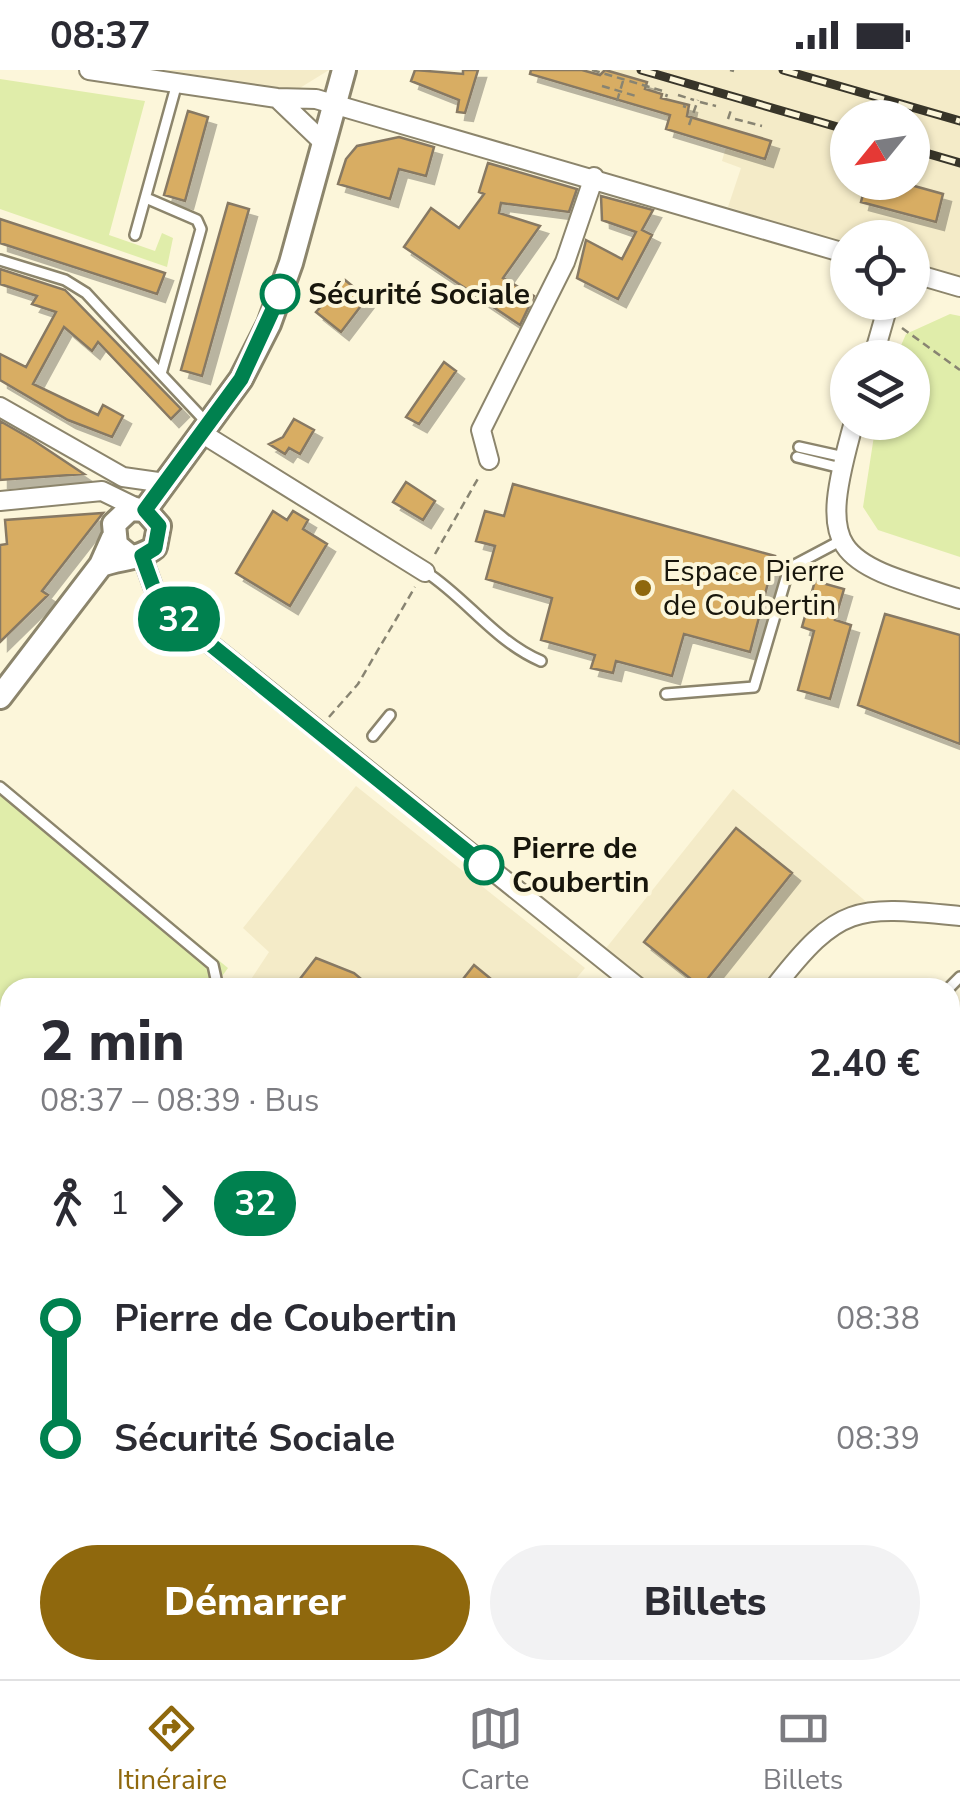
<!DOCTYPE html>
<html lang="fr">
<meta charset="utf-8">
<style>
body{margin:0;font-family:"Nunito Sans",sans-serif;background:#f2f2f3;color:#2b2b33;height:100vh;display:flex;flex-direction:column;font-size:38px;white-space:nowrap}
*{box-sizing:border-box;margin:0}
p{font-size:32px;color:#7c7c81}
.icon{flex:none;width:55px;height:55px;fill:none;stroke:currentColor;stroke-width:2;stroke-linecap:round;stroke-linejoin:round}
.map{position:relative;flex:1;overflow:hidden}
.drawer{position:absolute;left:0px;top:908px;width:960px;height:702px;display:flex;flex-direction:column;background:#fff;border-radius:30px 30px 0 0;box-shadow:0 2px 8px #0004}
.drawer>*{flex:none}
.badge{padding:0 20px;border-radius:32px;font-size:35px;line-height:65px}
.needle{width:65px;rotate:240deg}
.tools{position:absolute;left:830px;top:30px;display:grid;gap:20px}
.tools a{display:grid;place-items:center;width:100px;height:100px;border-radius:50%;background:#fff;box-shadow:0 2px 8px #0004;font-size:50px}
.map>.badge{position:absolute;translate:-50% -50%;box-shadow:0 0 0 5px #fff}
.legs{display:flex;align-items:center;gap:15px;height:110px;padding:0 40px;font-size:32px}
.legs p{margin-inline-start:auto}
.overview{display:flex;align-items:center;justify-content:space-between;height:170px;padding:0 40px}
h1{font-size:55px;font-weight:800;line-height:75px}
.cta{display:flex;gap:20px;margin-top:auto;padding:20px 40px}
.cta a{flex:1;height:115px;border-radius:60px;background:#8f680d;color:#fff;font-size:40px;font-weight:800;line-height:115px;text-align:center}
.cta a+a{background:#f2f2f3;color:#2b2b33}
ul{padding:0 40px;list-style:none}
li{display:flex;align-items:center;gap:35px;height:120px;font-size:38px}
li i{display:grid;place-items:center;width:15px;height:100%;margin:0 12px;background:currentColor}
li i::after{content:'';width:25px;height:25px;margin:-12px;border:8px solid;border-radius:50%;background:#fff}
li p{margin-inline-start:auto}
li:first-child i{background:linear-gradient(#0000 50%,currentColor 0)}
li:last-child i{background:linear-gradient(currentColor 50%,#0000 0)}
.status{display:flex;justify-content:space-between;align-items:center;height:70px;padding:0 50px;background:#fff;direction:ltr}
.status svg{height:28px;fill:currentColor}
.menu{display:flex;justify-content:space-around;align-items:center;height:140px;border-top:2px solid #e1e1e2;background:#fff;font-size:28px;color:#7c7c81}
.menu a{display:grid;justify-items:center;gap:5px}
.menu .on{color:#8f680d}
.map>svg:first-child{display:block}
.built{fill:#f4ebc8;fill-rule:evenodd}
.green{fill:#e0edaa}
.building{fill:#d8ad64;stroke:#877963;stroke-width:2.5;filter:url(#shadow)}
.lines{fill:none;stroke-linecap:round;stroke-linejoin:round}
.service-casing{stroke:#8c856c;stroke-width:14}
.minor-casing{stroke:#8c856c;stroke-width:22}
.tertiary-casing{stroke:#8c856c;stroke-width:28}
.path{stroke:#888472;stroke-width:2.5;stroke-dasharray:8 5;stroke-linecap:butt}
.service{stroke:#fff;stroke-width:9}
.minor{stroke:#fff;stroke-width:18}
.tertiary{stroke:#fff;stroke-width:22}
.rail-casing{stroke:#383529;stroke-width:9}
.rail{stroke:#fcf6da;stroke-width:5;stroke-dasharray:15;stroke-linecap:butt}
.line-1-casing{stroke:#fff;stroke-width:22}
.line-1{stroke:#00814f;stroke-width:15}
.stop-1-dot{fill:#fff;stroke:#00814f;stroke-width:5}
.poi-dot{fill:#8f680d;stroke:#fcf6da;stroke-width:4}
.labels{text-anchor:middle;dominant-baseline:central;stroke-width:8;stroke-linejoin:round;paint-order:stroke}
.stop-label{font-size:30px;font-weight:bold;fill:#18160c;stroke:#fcf6da;text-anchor:start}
.poi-label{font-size:30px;fill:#18160c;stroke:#fcf6da;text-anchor:start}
</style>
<div class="status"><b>08:37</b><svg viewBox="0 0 49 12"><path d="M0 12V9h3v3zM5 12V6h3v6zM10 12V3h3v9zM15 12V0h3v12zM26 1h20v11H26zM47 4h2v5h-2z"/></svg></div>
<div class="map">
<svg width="960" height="1609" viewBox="0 0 960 1609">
<defs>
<filter id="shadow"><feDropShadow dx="8" dy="8" stdDeviation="0" flood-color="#0004"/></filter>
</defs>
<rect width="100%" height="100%" fill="#fcf6da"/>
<!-- built -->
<path class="built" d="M166,0H329L295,21Z
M581,0H960V209L913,195L912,168H848L847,175L728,137L741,98L722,91L731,59L670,49L657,41L662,24ZM848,48H912V112H848Z
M356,716L585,898L569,917H246L269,882L243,858Z
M733,719L876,840L840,850L774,917H639L599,887Z
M960,1492V1609H878L884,1600H950V1506Z"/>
<!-- green -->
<path class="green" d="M0,9L145,31L109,165L155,181L162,163L173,168L167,197L0,139Z
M950,244L960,246V487L878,460L863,437L876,353L912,352V288L896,287L906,264Z
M0,711L228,898L214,917L10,918V1595L0,1588Z
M16,1600H846L840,1609H28Z"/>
<!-- building -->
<path class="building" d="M415,0L463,4V0H478L465,43L457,42L459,30L411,11Z
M531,0H582L600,5L605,0L647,12L645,19L662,24L661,28L689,35L687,46L771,71L765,89L666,59L670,45L530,4Z
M188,41L208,47L185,131L164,125Z
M399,67L434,77L426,106L399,99L390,129L338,114L346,89L357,76Z
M488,93L577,119L569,142L501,133L499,143L540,156L503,208L534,226L520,255L404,177L431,138L459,158L484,124L479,122Z
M866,112H900L943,124L936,152L861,132Z
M601,126L653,140L642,160L652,165L618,229L577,208L586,170L622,189L636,162L602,150Z
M228,133L249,139L202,306L181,300Z
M0,149L165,203L157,224L0,173Z
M0,199L65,220L181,339L171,349L98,272L92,281L64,257L33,314L98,345L103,335L123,346L112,367L68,350L0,310V284L26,297L56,242L32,234L37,226L0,214Z
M345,210L367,228L341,262L316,242Z
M444,292L456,301L419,354L406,347Z
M294,349L314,360L300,384L289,378L285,384L269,374L283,367Z
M0,351L33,370L84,404L0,410Z
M406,412L435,431L423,450L393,432Z
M513,414L775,486L750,582L684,564L672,606L616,591L613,603L591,598L595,585L541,570L552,528L486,509L495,476L476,471L485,441L504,446Z
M273,441L287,450L293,441L308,450L303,459L327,474L290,536L236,503Z
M103,443L42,521L48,525L0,572V475L7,474L5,450Z
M815,511L844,519L835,550L851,555L830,629L798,620L814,561L802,557Z
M885,544L960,565V674L858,635Z
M736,758L792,803L701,917L644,872Z
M316,888L354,903L372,918H293Z
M474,895L502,918H456Z"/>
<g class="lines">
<!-- service casing -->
<g class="service-casing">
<path id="service" d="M135,165L177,13
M0,190L65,210L86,223L161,304L201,159L197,150L146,128
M161,304L207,353
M799,377L844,387
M797,387L841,398
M426,502C467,529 496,572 541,591
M666,624L754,617L789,498L840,471
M373,666L390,645
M0,717L213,895L218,918
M949,918L960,907
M0,1228L10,1215
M950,1392L960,1378"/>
</g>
<!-- minor casing -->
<g class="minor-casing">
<path id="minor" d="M89,0L277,28L316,29L848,184
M277,28L324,73
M912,203L960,217
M873,288L889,232
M0,337L123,407L165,413
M854,352C816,487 834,490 960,529
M203,364L425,502
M489,390L481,360L565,192L594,107
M0,431L102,421L137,438
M142,486L159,533L639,918
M774,918C840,833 856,836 960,846
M950,1481L960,1467
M860,1609L867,1600"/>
</g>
<!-- tertiary casing -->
<g class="tertiary-casing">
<path id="tertiary" d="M145,440L241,309L269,254L291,193L344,0
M101,495C119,488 141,489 155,477L159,456L145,440L130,439L114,454L116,475L127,484
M0,627L101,495L113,468"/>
</g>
<!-- path -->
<path class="path" d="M592,0L663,21
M730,0L734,1
M602,16L636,26
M678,25L694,30
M666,27L667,24
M617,31L623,11
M700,32L716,36
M683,36L686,37
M728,49L731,40
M735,49L762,56
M689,55L698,30
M902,258L960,300
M435,484L480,405
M329,647L358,614L415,517"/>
<!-- service -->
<use href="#service" class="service"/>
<!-- minor -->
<use href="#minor" class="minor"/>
<!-- tertiary -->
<use href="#tertiary" class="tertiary"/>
<!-- rail casing -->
<g class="rail-casing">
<path id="rail" d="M641,0L848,60
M783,0L960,51
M912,79L960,93"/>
</g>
<!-- rail -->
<use href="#rail" class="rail"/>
</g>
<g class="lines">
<!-- line-1 casing -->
<g class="line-1-casing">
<path id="line-1" d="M280,224L241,309L145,440L159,456L155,478L142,486L159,533L484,795"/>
</g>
<!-- line-1 -->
<use href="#line-1" class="line-1"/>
</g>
<!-- markers -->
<g class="stop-1-dot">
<circle cx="280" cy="224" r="18"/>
<circle cx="484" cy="795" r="18"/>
</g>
<circle class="poi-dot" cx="643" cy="518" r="10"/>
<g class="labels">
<!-- stop labels -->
<g class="stop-label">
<text x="308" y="224">Sécurité Sociale</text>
<text x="512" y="778">Pierre de<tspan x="512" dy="34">Coubertin</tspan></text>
</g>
<!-- poi labels -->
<g class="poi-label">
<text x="663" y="501">Espace Pierre<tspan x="663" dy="34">de Coubertin</tspan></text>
</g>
</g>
</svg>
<div class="tools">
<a><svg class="needle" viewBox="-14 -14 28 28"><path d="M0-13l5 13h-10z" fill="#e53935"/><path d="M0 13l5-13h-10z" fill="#7c7c81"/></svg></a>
<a><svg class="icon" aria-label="locate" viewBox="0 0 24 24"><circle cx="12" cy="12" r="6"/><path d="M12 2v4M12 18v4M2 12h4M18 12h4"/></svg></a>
<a><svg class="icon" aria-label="layers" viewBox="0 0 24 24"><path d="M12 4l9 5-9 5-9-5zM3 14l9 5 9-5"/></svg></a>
</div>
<b class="badge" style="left:179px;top:549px;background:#00814f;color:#fff">32</b>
<section class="drawer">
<div class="overview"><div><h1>2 min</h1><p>08:37 – 08:39 · Bus</p></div><b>2.40 €</b></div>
<div class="legs"><svg class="icon" aria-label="walk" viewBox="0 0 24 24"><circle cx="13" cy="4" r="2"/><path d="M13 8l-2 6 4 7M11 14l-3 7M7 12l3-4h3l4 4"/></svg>1<svg class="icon" aria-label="forward" viewBox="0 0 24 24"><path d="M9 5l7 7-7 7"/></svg><b class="badge" style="background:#00814f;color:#fff">32</b></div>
<ul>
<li><i style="color:#00814f"></i><b>Pierre de Coubertin</b><p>08:38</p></li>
<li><i style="color:#00814f"></i><b>Sécurité Sociale</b><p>08:39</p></li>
</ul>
<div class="cta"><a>Démarrer</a><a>Billets</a></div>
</section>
</div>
<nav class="menu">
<a class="on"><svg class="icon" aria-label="directions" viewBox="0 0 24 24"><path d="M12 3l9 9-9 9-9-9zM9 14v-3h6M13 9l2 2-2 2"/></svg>Itinéraire</a>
<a><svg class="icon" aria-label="map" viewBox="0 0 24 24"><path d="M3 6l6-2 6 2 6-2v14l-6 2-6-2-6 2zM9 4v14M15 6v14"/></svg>Carte</a>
<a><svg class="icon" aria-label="tickets" viewBox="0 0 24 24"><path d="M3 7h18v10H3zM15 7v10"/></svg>Billets</a>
</nav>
